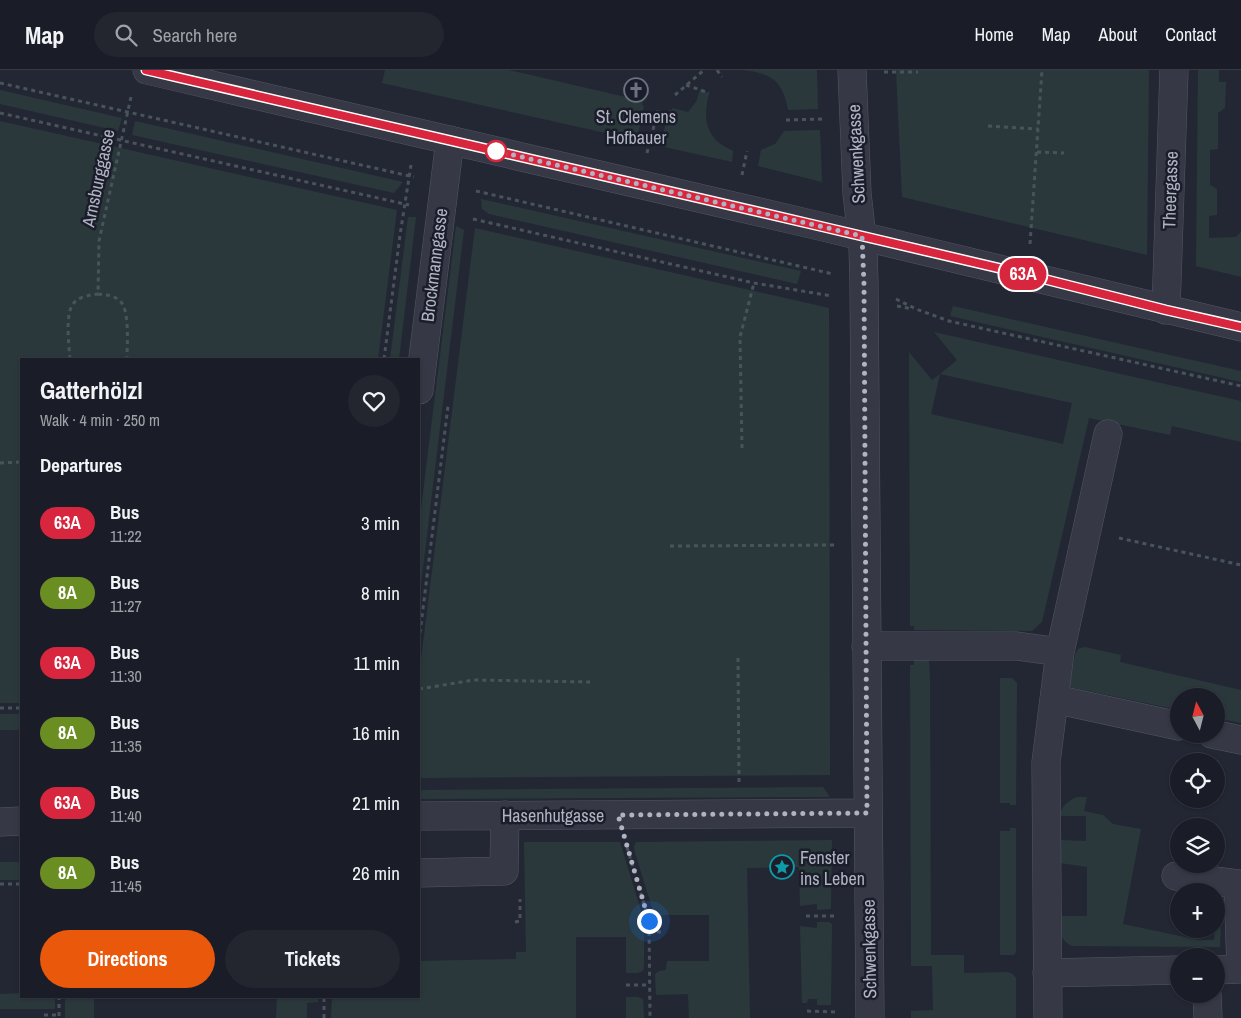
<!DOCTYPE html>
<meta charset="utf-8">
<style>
body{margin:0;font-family:"Archivo Narrow",sans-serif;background:#23262f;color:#f1f3f6;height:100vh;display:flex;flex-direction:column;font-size:19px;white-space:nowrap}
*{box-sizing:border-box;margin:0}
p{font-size:16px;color:#9fa2a7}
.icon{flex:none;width:28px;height:28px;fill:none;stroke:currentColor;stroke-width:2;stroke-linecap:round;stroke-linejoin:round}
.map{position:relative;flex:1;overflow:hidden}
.side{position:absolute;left:20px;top:288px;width:400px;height:640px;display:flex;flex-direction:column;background:#1a1d27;border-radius:0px;box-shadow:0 1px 4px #0004,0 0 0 1px #383b44}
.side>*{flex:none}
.badge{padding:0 10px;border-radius:16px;font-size:18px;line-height:32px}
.needle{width:32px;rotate:353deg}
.controls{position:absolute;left:1170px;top:618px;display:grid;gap:10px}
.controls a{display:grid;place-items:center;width:55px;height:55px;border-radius:50%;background:#1a1d27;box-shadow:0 1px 4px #0004,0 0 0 1px #383b44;font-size:25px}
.you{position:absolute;width:25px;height:25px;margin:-12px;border:4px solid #fff;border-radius:50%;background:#1a73e8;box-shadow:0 0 0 8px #1a73e833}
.map>.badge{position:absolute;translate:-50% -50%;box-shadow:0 0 0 2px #fff}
h2{padding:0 20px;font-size:19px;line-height:45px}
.round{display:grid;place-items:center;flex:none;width:52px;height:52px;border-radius:26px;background:#23262f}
.overview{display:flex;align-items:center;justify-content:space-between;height:85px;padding:0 20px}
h1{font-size:24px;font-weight:800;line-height:38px}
.primary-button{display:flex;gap:10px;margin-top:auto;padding:10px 20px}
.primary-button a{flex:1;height:58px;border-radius:30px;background:#ea580c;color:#fff;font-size:20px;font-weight:800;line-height:58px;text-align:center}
.primary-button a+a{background:#23262f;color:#f1f3f6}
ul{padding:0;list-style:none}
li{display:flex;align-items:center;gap:15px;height:70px;padding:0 20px}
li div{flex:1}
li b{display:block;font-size:19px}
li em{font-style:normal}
li .badge{min-width:55px;font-weight:700;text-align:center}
header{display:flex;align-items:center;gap:30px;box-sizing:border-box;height:70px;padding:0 25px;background:#1a1d27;border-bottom:1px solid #383b44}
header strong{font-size:24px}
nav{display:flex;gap:28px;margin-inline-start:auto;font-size:18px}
.search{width:350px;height:45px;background:#23262f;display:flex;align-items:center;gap:12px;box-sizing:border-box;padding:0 18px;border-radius:28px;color:#9fa2a7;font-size:19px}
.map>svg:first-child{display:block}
.green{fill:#2a383b}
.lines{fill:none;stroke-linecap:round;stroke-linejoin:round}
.minor-casing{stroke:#535663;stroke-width:29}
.path{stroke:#48545a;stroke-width:3;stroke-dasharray:4 4;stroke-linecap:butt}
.minor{stroke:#363945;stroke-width:28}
.line-casing{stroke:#fff;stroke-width:11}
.line{stroke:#d7263d;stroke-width:8}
.walk{stroke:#b0b3c2;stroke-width:5;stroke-dasharray:0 9}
.stop-dot{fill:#fff;stroke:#d7263d;stroke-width:2.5}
.labels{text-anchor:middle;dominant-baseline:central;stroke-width:5;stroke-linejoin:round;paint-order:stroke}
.poi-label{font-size:18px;fill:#b0b3c2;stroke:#1b1e2a}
.street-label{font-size:18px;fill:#b0b3c2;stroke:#1b1e2a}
</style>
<header>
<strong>Map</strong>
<div class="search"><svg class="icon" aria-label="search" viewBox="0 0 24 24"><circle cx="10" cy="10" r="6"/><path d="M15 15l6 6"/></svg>Search here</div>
<nav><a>Home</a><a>Map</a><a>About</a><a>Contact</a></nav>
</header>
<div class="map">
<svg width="1241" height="948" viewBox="0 0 1241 948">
<rect width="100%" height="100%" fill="#232734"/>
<!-- green -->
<path class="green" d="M385,0H509L643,31L642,35L644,36L637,70L382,13Z
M742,0H817L818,39L788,40C783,10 770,3 742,0Z
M896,0H1149L1147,185L902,127Z
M1198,0H1219V12H1226L1225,38L1218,43V79L1210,80V115L1217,119V145L1209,146V168L1236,167L1241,162V207L1196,196Z
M0,20L122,48L118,61L0,34Z
M700,20L709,23C705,40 703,57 717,71C721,75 728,78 733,81L732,92L660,76L669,40H672V38L688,42L696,32Z
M0,51L397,140L378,289H21V633H0Z
M135,51L403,112L394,123L132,65Z
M820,60L822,112L758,96L761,80L775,74L784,61Z
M481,129L801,201L797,214L489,144L482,139Z
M408,147H416L399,289H390Z
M456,156L464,160L419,531V455Z
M475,158L829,238L830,705L419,708V605Z
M953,236L1241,301V312L950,246Z
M934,262L1241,331V372L1172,356L1170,365L1089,348L1042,552L1032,561L914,560V556H910L909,282L932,310L940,304L931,344L1063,374L1072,333L940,304L957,290Z
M1085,577L1121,585L1120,592L1241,620V653L1216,648V626H1179V640L1069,617L1075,585L1078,579Z
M914,589H929L930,608L931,885H964V903L1008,902L1013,904L1016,908V948H911V941L933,940L932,896H911L910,595H914Z
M1000,608H1012L1017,613L1016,735H1010V733H1000Z
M0,644H21V660H0Z
M823,717L830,727L419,729V720Z
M1077,727H1087L1084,741L1103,745L1113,754L1141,759L1123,854L1199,870H1214L1216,850H1221L1220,877L1072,876C1059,870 1060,860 1060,846H1087V797L1060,793V770L1086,771V746H1060C1061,736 1068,731 1077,727Z
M1010,758H1016V882L1014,885H1000V761H1010Z
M832,770L831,839L817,840V834L800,836L799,797L747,798L750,948H689L688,924L656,925L655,904L659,901L666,900L667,891H709V845H662V847H655L635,783L634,777L636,772Z
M524,772H620L644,851V896L643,901L638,903H626V867H576V948H331L332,926H419V891L516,889V882H526Z
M0,792H21V810H0Z
M817,852H829L832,854L831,935H817V929H808L807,933H802L800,856L817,858Z
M21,923V926H55V939H0V924Z
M65,926H94V948H65Z
M277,926H318V932L307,933V948H276Z
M626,927H638L643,929L644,948H626Z"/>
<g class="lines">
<!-- minor casing -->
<g class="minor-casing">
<path id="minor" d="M147,0L815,155L1241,257
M852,0L857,123L863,177L864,214L870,948
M1166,240L1174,0
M419,320L450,70
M866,576H1017L1060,582
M1054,629L1179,656
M1212,664L1241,670
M419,746L867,743
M0,752L21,751
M419,803L504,801L505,745
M1176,806L1238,814L1241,897
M1216,900L1241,899
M1047,903L1179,900
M1207,924L1208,948
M1048,948L1046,692L1060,582L1108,364"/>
</g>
<!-- path -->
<path class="path" d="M717,0L722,7
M884,2H918
M0,13L414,107
M686,15L709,23
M675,25L704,0
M0,43L409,135
M786,50L823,49
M988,56L1038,59
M1037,82L1064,83
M647,83L658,40
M742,105L747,81
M476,121L833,204
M473,149L754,213L832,226
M1030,174L1042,0
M98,224C106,225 114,225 120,231C130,240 127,275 127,289
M896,229L916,239L949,251L1241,316
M897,236L913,239
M70,289C69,276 65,244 73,234C78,227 89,225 98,224L99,171L131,27
M384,289L400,165L411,95
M742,378L740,267L754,213
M0,393L21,392
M1119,468L1241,495
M670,476L834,475
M419,571L448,336
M738,588L739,712
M419,619L474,610L590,612
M0,638H21
M627,777L649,851L650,948
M0,814H21
M806,846H838
M515,852L520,851V829
M649,862H663
M626,915H650
M59,926V948
M807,941L837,942
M44,945H59
M324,948V926"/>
<!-- minor -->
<use href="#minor" class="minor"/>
</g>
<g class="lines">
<!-- line casing -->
<g class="line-casing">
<path id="line" d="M146,0L815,155L1028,205L1166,240L1241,257"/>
</g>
<!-- line -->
<use href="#line" class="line"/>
<!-- walk -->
<path class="walk" d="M496,81L862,166L864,214L867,743L618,745L649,851"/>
</g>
<!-- icons -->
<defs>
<g id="church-ring" transform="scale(1.25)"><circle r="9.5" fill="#1b1e2a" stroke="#6b7280" stroke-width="1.5"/><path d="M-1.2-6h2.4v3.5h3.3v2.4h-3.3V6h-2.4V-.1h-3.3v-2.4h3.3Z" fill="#6b7280"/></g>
<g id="sight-ring" transform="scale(1.25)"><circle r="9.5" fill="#1b1e2a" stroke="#0f9aa8" stroke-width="1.5"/><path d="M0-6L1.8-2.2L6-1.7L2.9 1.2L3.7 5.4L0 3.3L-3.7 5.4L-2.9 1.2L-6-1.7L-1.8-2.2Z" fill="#0f9aa8"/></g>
</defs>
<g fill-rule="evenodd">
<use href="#church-ring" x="636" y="20"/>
<use href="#sight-ring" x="782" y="797"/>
</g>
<!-- markers -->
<circle class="stop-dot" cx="496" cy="81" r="10"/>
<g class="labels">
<!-- poi labels -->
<g class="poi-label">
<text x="636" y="46">St. Clemens<tspan x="636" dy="21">Hofbauer</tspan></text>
<text x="800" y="787" text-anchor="start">Fenster<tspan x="800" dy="21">ins Leben</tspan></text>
</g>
<!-- street labels -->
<g class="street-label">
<text transform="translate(856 84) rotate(-93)">Schwenkgasse</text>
<text transform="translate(98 108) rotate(-78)">Arnsburggasse</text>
<text transform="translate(1170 120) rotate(-88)">Theergasse</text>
<text transform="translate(434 195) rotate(-83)">Brockmanngasse</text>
<text x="553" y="745">Hasenhutgasse</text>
<text transform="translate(869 879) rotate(-91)">Schwenkgasse</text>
</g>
</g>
</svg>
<div class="controls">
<a><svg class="needle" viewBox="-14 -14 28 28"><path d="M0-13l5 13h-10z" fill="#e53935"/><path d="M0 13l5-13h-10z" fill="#9fa2a7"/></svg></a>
<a><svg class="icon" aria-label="locate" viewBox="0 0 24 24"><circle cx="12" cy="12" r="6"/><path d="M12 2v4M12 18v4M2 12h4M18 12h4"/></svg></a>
<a><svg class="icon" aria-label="layers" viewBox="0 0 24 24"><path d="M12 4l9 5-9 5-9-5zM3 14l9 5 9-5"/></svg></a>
<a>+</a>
<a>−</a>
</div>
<div class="you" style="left:649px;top:851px"></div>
<b class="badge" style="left:1023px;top:204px;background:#d7263d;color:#fff">63A</b>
<section class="side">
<div class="overview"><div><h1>Gatterhölzl</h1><p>Walk · 4 min · 250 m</p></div><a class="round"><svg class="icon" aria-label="heart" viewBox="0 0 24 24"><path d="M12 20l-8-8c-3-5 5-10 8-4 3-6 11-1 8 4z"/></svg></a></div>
<h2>Departures</h2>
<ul>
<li><span class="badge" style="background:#d7263d;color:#fff">63A</span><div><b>Bus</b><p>11:22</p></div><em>3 min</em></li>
<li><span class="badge" style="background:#6b8e23;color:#fff">8A</span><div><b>Bus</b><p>11:27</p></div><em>8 min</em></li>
<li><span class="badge" style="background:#d7263d;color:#fff">63A</span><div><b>Bus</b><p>11:30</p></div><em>11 min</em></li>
<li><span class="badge" style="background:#6b8e23;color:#fff">8A</span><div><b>Bus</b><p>11:35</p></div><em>16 min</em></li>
<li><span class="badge" style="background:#d7263d;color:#fff">63A</span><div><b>Bus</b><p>11:40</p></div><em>21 min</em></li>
<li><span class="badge" style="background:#6b8e23;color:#fff">8A</span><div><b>Bus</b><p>11:45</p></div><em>26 min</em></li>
</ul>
<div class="primary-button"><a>Directions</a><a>Tickets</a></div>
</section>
</div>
